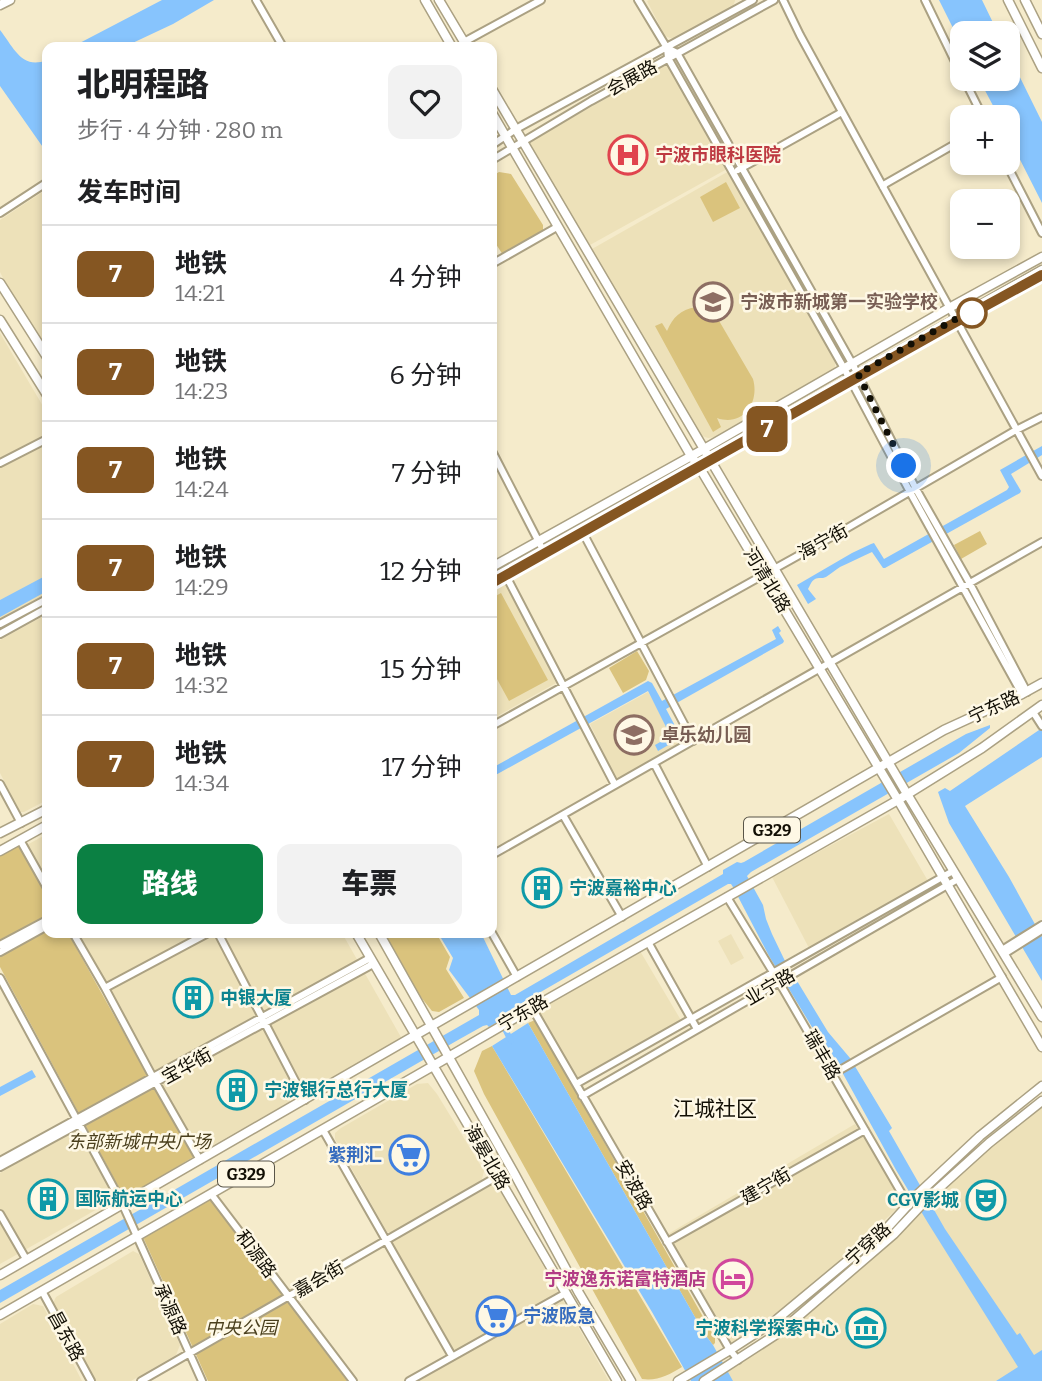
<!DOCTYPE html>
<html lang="zh">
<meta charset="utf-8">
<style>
body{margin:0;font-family:Bitter,"Noto Sans SC",serif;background:#f2f2f2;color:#202124;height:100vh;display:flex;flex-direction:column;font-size:26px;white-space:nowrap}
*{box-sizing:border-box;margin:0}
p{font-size:23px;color:#757577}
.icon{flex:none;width:38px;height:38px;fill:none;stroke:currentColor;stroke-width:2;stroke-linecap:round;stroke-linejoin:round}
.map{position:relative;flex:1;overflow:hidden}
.drawer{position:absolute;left:42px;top:42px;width:455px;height:896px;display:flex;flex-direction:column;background:#fff;border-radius:14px;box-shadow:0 4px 10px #0003}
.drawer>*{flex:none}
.badge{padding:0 14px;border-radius:10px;font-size:24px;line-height:46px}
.controls{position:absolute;left:950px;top:21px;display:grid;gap:14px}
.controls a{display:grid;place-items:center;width:70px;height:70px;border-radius:14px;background:#fff;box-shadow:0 4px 10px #0003;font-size:35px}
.you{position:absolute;width:35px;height:35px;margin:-18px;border:5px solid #fff;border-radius:50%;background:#1a73e8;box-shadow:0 0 0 10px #1a73e833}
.map>.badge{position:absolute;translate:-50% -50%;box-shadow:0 0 0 4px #fff}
h2{padding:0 35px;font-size:26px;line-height:63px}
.round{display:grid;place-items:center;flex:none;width:74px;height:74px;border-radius:14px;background:#f2f2f2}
.head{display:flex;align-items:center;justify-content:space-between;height:119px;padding:0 35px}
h1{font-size:33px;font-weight:800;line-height:52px}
.primary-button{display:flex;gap:14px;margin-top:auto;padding:14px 35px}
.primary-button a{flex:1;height:80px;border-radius:14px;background:#0b8043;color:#fff;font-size:28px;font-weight:800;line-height:80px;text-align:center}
.primary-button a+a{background:#f2f2f2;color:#202124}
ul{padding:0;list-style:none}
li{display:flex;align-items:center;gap:21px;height:98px;padding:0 35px;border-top:2px solid #e0e0e0}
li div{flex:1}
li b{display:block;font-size:26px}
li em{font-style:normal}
li .badge{min-width:77px;font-weight:700;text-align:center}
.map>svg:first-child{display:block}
.built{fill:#ede1b9}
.green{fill:#dac37d}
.water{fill:#87c4fd}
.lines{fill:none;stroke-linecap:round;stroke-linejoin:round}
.canal{stroke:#87c4fd;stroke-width:6}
.minor-casing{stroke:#aba183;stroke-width:10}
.major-casing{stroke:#aba183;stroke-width:11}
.minor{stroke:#fff;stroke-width:6}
.major{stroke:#fff;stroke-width:8}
.line-casing{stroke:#fff;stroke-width:16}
.line{stroke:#855622;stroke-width:10}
.walk{stroke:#120f05;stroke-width:7;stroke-dasharray:0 12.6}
.stop-dot{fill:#fff;stroke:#855622;stroke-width:3.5}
.labels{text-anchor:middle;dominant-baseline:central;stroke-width:5;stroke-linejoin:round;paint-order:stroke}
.shield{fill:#fef8e5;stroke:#595548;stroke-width:2}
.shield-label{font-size:16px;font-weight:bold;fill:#120f05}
.street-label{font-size:18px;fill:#120f05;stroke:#fef8e5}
.health-label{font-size:18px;font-weight:bold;fill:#be3a42;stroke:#fef8e5;text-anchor:start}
.education-label{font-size:18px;font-weight:bold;fill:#785e54;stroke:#fef8e5;text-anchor:start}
.culture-label{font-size:18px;font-weight:bold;fill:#0d838f;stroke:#fef8e5;text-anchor:start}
.park-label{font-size:18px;font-style:italic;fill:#4a3f1d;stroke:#fef8e5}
.shop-label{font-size:18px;font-weight:bold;fill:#366cbe;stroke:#fef8e5;text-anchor:end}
.hotel-label{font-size:18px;font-weight:bold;fill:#b23c85;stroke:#fef8e5;text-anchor:end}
.quarter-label{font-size:21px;fill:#120f05;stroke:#fef8e5}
</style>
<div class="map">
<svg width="1042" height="1381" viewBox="0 0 1042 1381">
<rect width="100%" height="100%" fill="#f5ebcb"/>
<!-- built -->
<path class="built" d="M649,0H735V1L733,6L677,38H670L665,36L647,1Z
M669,63L727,169L590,245L566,208L529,142Z
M729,171L834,355L836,362L834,369L716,437L708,438L699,435L592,249Z
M47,189V348L10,292L0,272V220Z
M0,333L47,413V594L0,620Z
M504,579L556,683L492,719V586Z
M47,614V800L24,812H20L0,773V640Z
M648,692L679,746L617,780L590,724Z
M889,814L928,881L809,948L772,877Z
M47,834V884L25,846Z
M75,933H342L402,1039L199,1153Z
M731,934L744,958L731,965L718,941Z
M640,951L682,1022L578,1080L536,1011Z
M428,1083L437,1094L484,1171L481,1183L395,1233L387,1232L335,1139V1133L341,1128L417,1084Z
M1042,1101V1381H704L780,1332L927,1199Z
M855,1124L904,1202L842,1260L794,1300L732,1344L717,1321L668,1234Z
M75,1131L80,1133L113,1197L108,1203L0,1264V1173Z
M496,1183L609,1381H418L457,1359L390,1241Z
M133,1251L139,1254L180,1345L176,1355L131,1381H96L53,1303L56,1297Z
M33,1304L43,1306L82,1381H0V1324Z"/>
<!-- green -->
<path class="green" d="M499,172L511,174L543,225V230L503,255L492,238V176Z
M726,182L740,208L713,222L700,197Z
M696,307C706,309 712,311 718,319L753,379C760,404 742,427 717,418L721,427L713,432L655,326L662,323L667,331C673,317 680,310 696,307Z
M980,531L987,544L961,559L954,545Z
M501,593L548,680L509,701L492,670V598Z
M637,651L649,671L646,680L623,693L609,668Z
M19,846L47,897V933H68L193,1157L125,1199L0,967V856Z
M384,933H436L450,957L446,969L464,998L439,1012L432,1011L420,996Z
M535,1020L715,1338V1343L713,1345L704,1333L528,1023Z
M492,1046L682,1367C669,1375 658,1381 642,1379L484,1094L474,1071L482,1051Z
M211,1199L347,1381H208L143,1237Z"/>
<!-- water -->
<path class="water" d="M162,0H214L173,24L124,47H72Z
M939,0H982L998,33H962V46Z
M0,30C14,48 22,70 47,60V153L0,86Z
M1008,53L1042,122V203L1008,136V117H999L979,79H1008Z
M1042,446V455L1011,474L1021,491L1020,493L885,568H883L872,552C861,557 851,562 840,567C835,570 831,574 826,577C822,579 818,577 815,579C811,581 810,586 808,589L816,599L808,604L797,585L852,553L871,544L874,543L884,559L1007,490L1009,487L1000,470Z
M47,575V591L0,617V600Z
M778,626L781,631L779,633L784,641L783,643L666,709L680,735L677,740L658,751L655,745L669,737L670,735L648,691L492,777V768L648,681L652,683L662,701L776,639L772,630Z
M990,725V728L959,753L751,872L747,876L763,905L766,919L772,934L785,961L828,1032L850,1058L892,1128L889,1131L945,1229L1017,1335L1020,1333L1034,1355L1042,1350V1381H996L1018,1367L928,1223L896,1170L831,1052L818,1037L769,956L733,887L731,884H728L525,1001L520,1005V1009L489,1027L487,1025L483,1026L458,1040L0,1303V1290L479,1015V1010L449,970L453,958L438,933H481L511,995H515L723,874V870L737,862L741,863L744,862L966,734Z
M1042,728V757L965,806L1009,877L1042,937V981L949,823L938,792L945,788L950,791Z
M528,1023L704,1333L713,1345L733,1381H691L652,1312L492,1046Z
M32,1070L36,1077L0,1096V1087Z"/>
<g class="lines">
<!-- canal -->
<path class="canal" d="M497,1013L511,1041"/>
<!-- minor casing -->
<g class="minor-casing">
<path id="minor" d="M256,0L283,47
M638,0L667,48L668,58L850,379L910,492L1022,694
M783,0L800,35L882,185L1042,476
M925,0L962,76
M464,42L541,0
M667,48L677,53L853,365L916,489L969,582L1027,692
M964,79L983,117
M492,145L516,129L753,0
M492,160L591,101L774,0
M1006,163L1042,233
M738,170L842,112
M883,187L885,184L962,140
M0,213L46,183
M492,264L557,227
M492,451L543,550
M0,463L47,439
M581,529L693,741
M504,572L615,785
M0,624L47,599
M0,634L47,608
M1033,712L1042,726
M492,726L837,534L1016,430L1042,417
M654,763L708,867
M0,784L21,823
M563,815L622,917
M20,840L47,888
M492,855L1042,542
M727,897L779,982L909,1206
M73,933L105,988L208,933
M218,933L305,1100
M492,933L517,977
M648,942L697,1029
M0,945L47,920
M1002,950L1042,925
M0,952L47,926
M1004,954L1042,930
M0,978L122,1203L202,1381
M105,988L156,1083L200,1160
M532,1008L730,1350L738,1360
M833,1074L1002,977
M576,1084L953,871
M582,1096L958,879
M323,1130L452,1356
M0,1161L370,958
M0,1167L373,964
M211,1194L353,1381
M0,1214L26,1259
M667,1242L865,1130
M42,1291L91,1381
M141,1381L498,1176
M409,1381L566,1293"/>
</g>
<!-- major casing -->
<g class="major-casing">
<path id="major" d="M425,0L452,47
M439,0L467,47
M1008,0L1042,68
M1025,0L1042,34
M0,5L10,0
M492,89L907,794L1042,1017
M492,113L691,456L698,465L898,800L1042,1047
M0,283L47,357
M0,320L47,395
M492,567L704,449L949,308L1042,257
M492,579L698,465L1042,270
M0,833L47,809
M0,851L47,825
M356,933L617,1381
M379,933L514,1173L579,1293L631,1381
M0,1275L944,730L1022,694L1042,683
M0,1315L433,1066L532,1008L898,800L982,748L1042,705
M678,1381L730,1350L776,1320L887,1228L918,1194L980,1136L1042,1086
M704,1381L780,1332L894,1234L927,1199L989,1143L1042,1101"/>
</g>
<!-- minor -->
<use href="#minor" class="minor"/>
<!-- major -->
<use href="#major" class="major"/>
</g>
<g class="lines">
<!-- line casing -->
<g class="line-casing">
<path id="line" d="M492,583L947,327L1042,275"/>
</g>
<!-- line -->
<use href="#line" class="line"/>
<!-- walk -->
<path class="walk" d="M904,466L858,374L977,307L972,313"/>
</g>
<!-- icons -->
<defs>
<g id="hospital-ring" transform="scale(2.0125)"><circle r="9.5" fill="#fef8e5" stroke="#e0444e" stroke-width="1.5"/><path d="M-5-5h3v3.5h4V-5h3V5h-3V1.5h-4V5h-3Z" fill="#e0444e"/></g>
<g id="school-ring" transform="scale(2.0125)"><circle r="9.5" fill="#fef8e5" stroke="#8d6e63" stroke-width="1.5"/><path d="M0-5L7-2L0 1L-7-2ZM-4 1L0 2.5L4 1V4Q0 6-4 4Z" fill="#8d6e63"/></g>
<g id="building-ring" transform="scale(2.0125)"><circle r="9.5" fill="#fef8e5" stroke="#0f9aa8" stroke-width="1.5"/><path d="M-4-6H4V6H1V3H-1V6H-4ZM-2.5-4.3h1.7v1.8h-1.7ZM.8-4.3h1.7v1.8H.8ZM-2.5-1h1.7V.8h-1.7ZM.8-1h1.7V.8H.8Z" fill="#0f9aa8"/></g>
<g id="supermarket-ring" transform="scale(2.0125)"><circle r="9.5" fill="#fef8e5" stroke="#3f7fe0" stroke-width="1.5"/><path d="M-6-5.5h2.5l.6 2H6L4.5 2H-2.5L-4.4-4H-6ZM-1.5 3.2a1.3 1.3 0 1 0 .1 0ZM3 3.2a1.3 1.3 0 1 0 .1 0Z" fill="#3f7fe0"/></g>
<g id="theatre-ring" transform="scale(2.0125)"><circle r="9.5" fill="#fef8e5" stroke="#0f9aa8" stroke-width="1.5"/><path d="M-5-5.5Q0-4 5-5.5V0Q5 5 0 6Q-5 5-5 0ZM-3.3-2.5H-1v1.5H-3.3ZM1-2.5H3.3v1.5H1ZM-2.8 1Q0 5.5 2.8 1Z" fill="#0f9aa8"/></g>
<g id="hotel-ring" transform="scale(2.0125)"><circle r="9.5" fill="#fef8e5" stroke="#d1479c" stroke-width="1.5"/><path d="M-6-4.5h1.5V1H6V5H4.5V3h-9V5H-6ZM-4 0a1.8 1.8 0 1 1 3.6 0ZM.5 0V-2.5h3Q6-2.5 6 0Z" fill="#d1479c"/></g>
<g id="museum-ring" transform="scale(2.0125)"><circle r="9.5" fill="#fef8e5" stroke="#0f9aa8" stroke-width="1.5"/><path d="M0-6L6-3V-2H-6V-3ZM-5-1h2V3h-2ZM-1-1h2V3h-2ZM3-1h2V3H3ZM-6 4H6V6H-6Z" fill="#0f9aa8"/></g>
</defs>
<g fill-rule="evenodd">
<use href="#hospital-ring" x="628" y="155"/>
<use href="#school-ring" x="713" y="302"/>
<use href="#school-ring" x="634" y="735"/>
<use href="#building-ring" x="542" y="888"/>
<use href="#building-ring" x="193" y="998"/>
<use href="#building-ring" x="237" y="1090"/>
<use href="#supermarket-ring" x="409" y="1155"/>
<use href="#building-ring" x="48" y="1199"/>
<use href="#theatre-ring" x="986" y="1200"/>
<use href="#hotel-ring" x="733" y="1279"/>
<use href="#supermarket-ring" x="496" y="1316"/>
<use href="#museum-ring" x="866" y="1328"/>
</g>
<!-- markers -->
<circle class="stop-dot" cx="972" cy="313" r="14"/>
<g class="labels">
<!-- shield labels -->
<g class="shield">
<rect x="744" y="817.5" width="56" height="25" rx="5"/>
<rect x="218" y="1161.5" width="56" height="25" rx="5"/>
</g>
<g class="shield-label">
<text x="772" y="830">G329</text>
<text x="246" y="1174">G329</text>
</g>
<!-- street labels -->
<g class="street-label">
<text transform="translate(632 78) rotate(-29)">会展路</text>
<text transform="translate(823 542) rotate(-29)">海宁街</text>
<text transform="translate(767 580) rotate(59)">河清北路</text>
<text transform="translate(994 707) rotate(-25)">宁东路</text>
<text transform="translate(770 987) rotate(-30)">业宁路</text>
<text transform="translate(523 1013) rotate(-30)">宁东路</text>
<text transform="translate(822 1055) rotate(60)">瑞丰路</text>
<text transform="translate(187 1066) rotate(-29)">宝华街</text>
<text transform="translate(487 1157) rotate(60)">海晏北路</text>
<text transform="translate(634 1185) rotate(60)">安波路</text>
<text transform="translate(766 1186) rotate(-30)">建宁街</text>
<text transform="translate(868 1244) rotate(-42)">宁穿路</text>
<text transform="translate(256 1254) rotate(53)">和源路</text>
<text transform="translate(319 1279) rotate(-30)">嘉会街</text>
<text transform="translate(170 1309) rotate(66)">承源路</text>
<text transform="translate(66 1336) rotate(61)">昌东路</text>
</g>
<!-- health labels -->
<g class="health-label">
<text x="655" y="155">宁波市眼科医院</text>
</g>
<!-- education labels -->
<g class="education-label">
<text x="740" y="302">宁波市新城第一实验学校</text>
<text x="661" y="735">卓乐幼儿园</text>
</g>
<!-- culture labels -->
<g class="culture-label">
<text x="569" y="888">宁波嘉裕中心</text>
<text x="220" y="998">中银大厦</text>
<text x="264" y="1090">宁波银行总行大厦</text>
<text x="75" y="1199">国际航运中心</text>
<text x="959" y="1200" text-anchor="end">CGV影城</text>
<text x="839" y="1328" text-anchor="end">宁波科学探索中心</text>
</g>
<!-- park labels -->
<g class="park-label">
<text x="139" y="1142">东部新城中央广场</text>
<text x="241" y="1328">中央公园</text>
</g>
<!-- shop labels -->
<g class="shop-label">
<text x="382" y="1155">紫荆汇</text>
<text x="523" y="1316" text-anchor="start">宁波阪急</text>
</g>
<!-- hotel labels -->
<g class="hotel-label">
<text x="706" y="1279">宁波逸东诺富特酒店</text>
</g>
<!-- quarter labels -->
<g class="quarter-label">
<text x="715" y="1109">江城社区</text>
</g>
</g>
</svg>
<div class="controls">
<a><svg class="icon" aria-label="layers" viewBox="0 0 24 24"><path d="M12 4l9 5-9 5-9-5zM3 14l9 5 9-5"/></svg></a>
<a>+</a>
<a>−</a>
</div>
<div class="you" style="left:904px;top:466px"></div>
<b class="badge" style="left:767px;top:429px;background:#855622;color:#fff">7</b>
<section class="drawer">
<div class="head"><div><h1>北明程路</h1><p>步行 · 4 分钟 · 280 m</p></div><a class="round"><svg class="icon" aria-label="heart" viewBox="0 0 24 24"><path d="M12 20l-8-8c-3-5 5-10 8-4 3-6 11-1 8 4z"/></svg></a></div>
<h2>发车时间</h2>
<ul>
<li><span class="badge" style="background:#855622;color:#fff">7</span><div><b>地铁</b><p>14:21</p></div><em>4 分钟</em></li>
<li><span class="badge" style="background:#855622;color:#fff">7</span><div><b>地铁</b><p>14:23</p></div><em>6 分钟</em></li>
<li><span class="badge" style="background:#855622;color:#fff">7</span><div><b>地铁</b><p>14:24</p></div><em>7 分钟</em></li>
<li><span class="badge" style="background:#855622;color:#fff">7</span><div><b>地铁</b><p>14:29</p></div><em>12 分钟</em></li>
<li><span class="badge" style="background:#855622;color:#fff">7</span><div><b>地铁</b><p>14:32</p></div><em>15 分钟</em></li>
<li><span class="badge" style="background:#855622;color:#fff">7</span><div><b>地铁</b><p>14:34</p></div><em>17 分钟</em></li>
</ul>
<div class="primary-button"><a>路线</a><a>车票</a></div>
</section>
</div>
